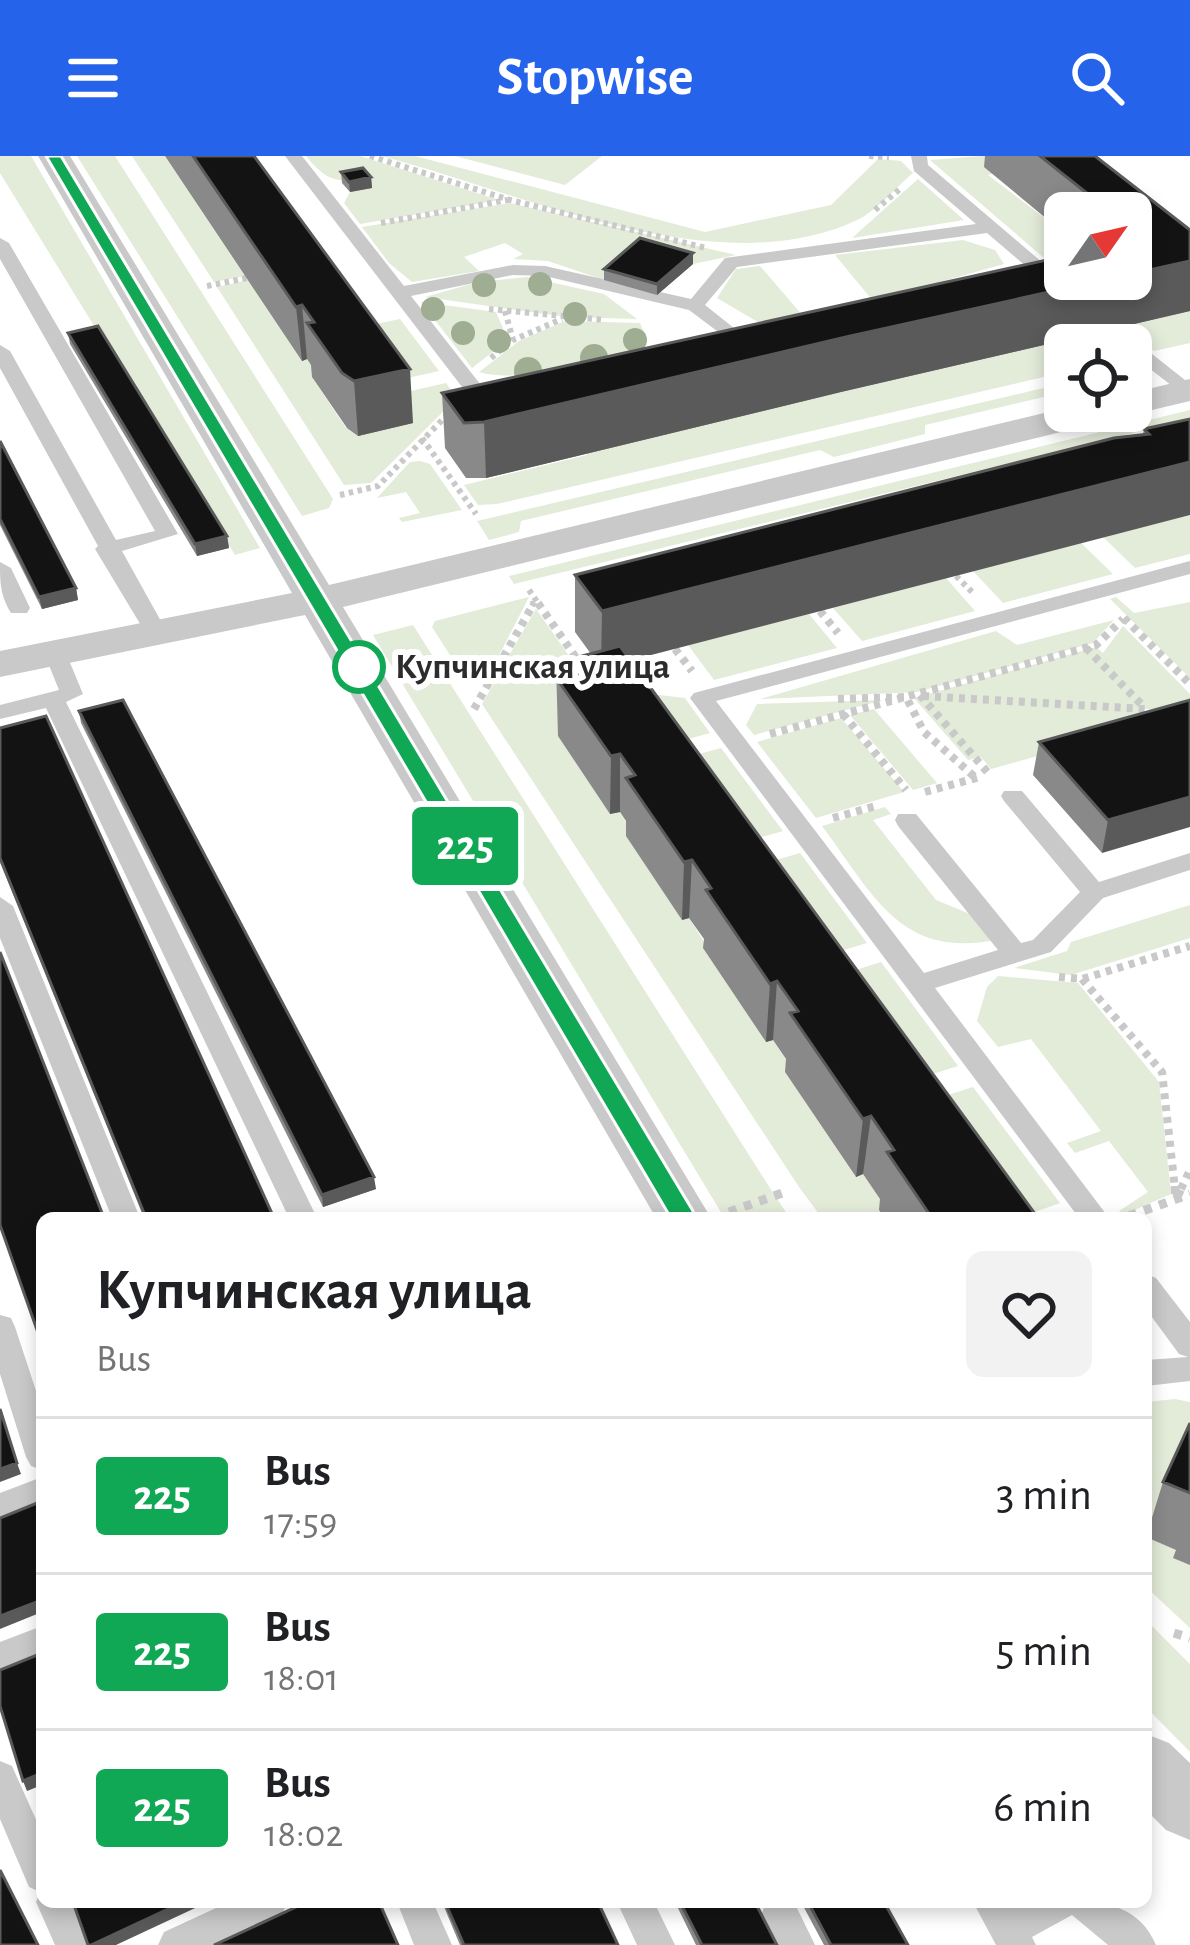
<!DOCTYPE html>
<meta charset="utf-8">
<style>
body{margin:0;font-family:"Alegreya Sans",sans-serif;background:#f2f2f2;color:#202124;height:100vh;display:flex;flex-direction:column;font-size:45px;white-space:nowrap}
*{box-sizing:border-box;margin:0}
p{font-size:39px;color:#757577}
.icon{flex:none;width:66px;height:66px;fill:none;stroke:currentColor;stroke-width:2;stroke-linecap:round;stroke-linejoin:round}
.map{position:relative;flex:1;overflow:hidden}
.drawer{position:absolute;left:36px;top:1056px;width:1116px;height:696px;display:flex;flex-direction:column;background:#fff;border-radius:18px;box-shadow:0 6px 18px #0003}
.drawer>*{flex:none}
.badge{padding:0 24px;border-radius:9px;font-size:42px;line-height:78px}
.needle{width:78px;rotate:56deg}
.controls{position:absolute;left:1044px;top:36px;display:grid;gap:24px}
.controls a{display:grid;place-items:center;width:108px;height:108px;border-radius:18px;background:#fff;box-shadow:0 6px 18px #0003;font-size:60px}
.map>.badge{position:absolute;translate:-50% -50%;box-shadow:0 0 0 6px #fff}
.round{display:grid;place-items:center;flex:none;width:126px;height:126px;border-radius:18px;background:#f2f2f2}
.summary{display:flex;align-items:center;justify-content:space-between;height:204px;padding:0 60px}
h1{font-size:57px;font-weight:700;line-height:90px}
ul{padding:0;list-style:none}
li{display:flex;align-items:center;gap:36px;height:156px;padding:0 60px;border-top:3px solid #e0e0e0}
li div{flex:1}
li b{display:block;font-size:45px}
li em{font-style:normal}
li .badge{min-width:132px;font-weight:700;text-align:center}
header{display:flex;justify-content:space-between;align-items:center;height:156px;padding:0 60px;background:#2563eb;color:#fff;font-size:54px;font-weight:700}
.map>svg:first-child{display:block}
.green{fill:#e3ebd9}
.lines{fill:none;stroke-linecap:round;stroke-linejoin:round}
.path-far2{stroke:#c9c9c9;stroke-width:6;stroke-dasharray:4.5 4.5;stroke-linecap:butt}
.path-far1{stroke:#c9c9c9;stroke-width:8;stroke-dasharray:6 6;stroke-linecap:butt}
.path{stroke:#c9c9c9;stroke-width:9;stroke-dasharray:8 8;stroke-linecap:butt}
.service{fill:#c9c9c9;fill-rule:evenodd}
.minor{fill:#c9c9c9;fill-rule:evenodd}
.tree{fill:#9fad92}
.wall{fill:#898989}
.shaded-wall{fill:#5a5a5a}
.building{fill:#131313;stroke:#5a5a5a;stroke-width:3}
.line{fill:#10a855;stroke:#fff;stroke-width:3}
.stop-dot{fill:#fff;stroke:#10a855;stroke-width:6}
.labels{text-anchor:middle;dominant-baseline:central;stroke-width:12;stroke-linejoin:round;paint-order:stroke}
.stop-label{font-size:36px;font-weight:bold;fill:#2c2c2c;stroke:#fff;text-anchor:start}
</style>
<header><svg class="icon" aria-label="menu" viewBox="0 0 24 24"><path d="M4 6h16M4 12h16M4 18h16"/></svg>Stopwise<svg class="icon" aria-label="search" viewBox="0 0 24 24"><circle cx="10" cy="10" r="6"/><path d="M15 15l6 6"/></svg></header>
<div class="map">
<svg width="1190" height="1789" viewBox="0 0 1190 1789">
<rect width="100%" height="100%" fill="#fff"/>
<!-- green -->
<path class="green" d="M0,0H31L260,392L235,399L0,17Z
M77,0H115L333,343L329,352L302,360Z
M132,0H165L245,120L214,126Z
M306,0H360L499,44L360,68L344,47L350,36L370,32L363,23C334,27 325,23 306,0Z
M381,0H415L705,76L831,49L878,3L901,5L913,17C896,31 877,55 857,64C717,130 520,36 381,0Z
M455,0H602L565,29Z
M982,0H1046L988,19L1055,70L1065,83V120L930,4Z
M918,23L964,64L852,82Z
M510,47L736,99L693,108L640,93L604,124L548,105L513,103L523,98L505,87L464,101L479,115L412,126L389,107L362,71Z
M963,84L995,94L1004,108L873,145L835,99Z
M760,110L804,161L763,169L717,142L736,113Z
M527,121L604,138L637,163L567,161L425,141L478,126Z
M248,124L319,220L313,223L346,272L393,239L446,227L457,242L371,327L344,329L217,131Z
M421,146L496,156L508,184L472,212Z
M1190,155V187L1154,195L1126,170Z
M400,163L439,215L385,227L347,174Z
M565,165L640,167L646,181C628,211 511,227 479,216L519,185Z
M1102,176L1117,189H1065V216L497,348L478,349L464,329L587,299L585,295Z
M1065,227V236L925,269V278L834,301L820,294L521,365L519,376L489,384L477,365Z
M1190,254V263L514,428L509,420Z
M420,305L430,308L462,354L402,366L399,362L420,357L406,336L377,342L410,306Z
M1190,359V398L1135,412L1103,381Z
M1081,387L1113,418L1003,447L973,415Z
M946,422L975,455L862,485L833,452Z
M529,441L492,513L457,510L432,471L435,465Z
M1116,441L1134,457L1190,446V522L1110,443Z
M536,453L586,524L500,515Z
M809,458L837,492L714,524L688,489Z
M1114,464L1093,487L917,536L760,543L996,475L1017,489Z
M413,469L775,1040L790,1062L722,1058L373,479Z
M1123,470L1190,538V555L1145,553L1138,556L1176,562L991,613L981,601L968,604L914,542L1096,491L1103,497Z
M498,520L685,542L710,577L652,593L566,578L610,658L620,656L682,764L689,762L766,885L773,884L792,913L785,916L855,1020L863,1018L886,1051L879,1054L884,1062H822L799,1031L482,548Z
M883,544L754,579L746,569L757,548Z
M874,553L937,627L913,634L850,559Z
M841,562L904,636L816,662L757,586Z
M721,592L783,675L723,692L663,608Z
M885,651L891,658L873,664L936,744L975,760L995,784C899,803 872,736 822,670Z
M800,697L867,787L804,806L739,715Z
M1190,749V782L1071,819L1014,812L1067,795L1071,786Z
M881,806L958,910L892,931L817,826Z
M998,820L1078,827L1159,926L1171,1038L1123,1059L1119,1055L1148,1036L1109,985L1075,997L1067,987L1101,975L1031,883L998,891L977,865L987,831Z
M973,931L1060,1047L1018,1062L907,952Z
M1175,1243L1190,1246V1313L1146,1380V1246Z
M1146,1381L1176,1394L1190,1409V1472L1146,1431Z
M1146,1464L1190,1508V1596L1146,1551Z"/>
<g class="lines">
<!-- path-far2 -->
<path class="path-far2" d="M370,0L510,44L706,92
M869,0L889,1
M875,54L900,33
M381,67L508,44
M207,130L247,122
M489,153L605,164
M505,155L513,184
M491,202L513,184L562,163
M422,282L476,358
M340,339L378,330L450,256
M956,420L972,436
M529,434L540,450
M532,450L535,445"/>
<!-- path-far1 -->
<path class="path-far1" d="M538,447L579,506
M820,455L838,477
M1124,462L1190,528
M1086,492L1143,550
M675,493L692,515
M448,511L566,525
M920,539L990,619
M923,540L1145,553
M838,543L906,541L924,576L976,622
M474,553L534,447
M843,558L906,634
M770,578L1096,489L1123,463
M925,636L980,621
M833,662L876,650
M1059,821L1082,823L1190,790
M1082,823L1162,916L1175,1033
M1181,1033L1190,1014"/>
<!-- path -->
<path class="path" d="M1175,1030L1176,1043
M1177,1041L1182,1030
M729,1056L785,1036
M1129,1060L1190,1038
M1174,1477L1190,1482"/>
<!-- service -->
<path class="service" d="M285,0H302L404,130L513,109L545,110L691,143L725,102L976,68L914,15L911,0H927L928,9L1071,131L1055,135L987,77L737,111L705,149L744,180L746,184L737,190L689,154L545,120L513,119L411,140L484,233L500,230L510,236L500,242L472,244Z
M0,82L9,87L178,378L122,395L167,476L164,481H148L145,476L95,393L98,390L0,212V189L10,195L116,384L155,375L0,103Z
M1113,167L1190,228V244L1131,198V189H1120L1106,177V169Z
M1190,405V418L716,545L924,817L998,794L898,670L895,664L898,658H916L1021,787L1033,784L1080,736L1004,645L1001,640L1004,635H1022L1099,726L1190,697V714L1103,742L1051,796L935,832L1109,1062H1079L690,542L694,537Z
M0,406L11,412L30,452L27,457H11C0,439 0,426 0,406Z
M55,490L66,497L83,538L66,546L317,1062H289L46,552L0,563V549L59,534L44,497Z
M0,741L13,750L140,1062H112L0,782Z
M1146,1118L1156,1122L1190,1166V1225L1146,1230V1204L1188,1201L1179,1198L1146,1153Z
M0,1159L11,1162L15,1171L42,1253V1314L31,1310L26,1301L0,1218Z
M42,1321V1349L0,1365V1337Z
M42,1470V1500L0,1516V1486Z
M0,1605L12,1610L42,1677V1746H73L93,1789H55L36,1746L40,1736L29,1731L0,1663Z
M229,1746H287L282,1759L218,1789H158L164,1776Z
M397,1746H433L452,1789H414Z
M617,1746H654L675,1789H637Z
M766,1746H794L815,1789H777L762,1757Z
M973,1746H1012L1015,1751L1024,1746C1073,1746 1133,1734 1156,1789H1108L1072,1759L1032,1781L1036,1789H996Z"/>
<!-- minor -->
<path class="minor" d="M38,0H70L329,429L1065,252L1131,255V237L1190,223V245L1131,259L1119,256L1114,263L343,451L711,1062H656L305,459L0,521V495L292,437Z
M1146,1578L1169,1587L1190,1607V1684L1166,1674L1146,1654Z"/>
</g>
<!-- trees -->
<g class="tree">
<circle cx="540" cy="128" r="12"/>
<circle cx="484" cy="129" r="12"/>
<circle cx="433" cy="153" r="12"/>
<circle cx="575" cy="158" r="12"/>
<circle cx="463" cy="177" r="12"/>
<circle cx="635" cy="184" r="12"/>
<circle cx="499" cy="185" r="12"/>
<circle cx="594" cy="202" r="14"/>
<circle cx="528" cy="215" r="14"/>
</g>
<!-- wall -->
<path class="wall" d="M165,0H254L413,267L358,280L347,272L312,221L311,209L307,203L302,205Z
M985,0H1095L1190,74V155L841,236L486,322H466L445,292L442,237L1065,100V123H1131V57H1065V78L984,11Z
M341,16L371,21L372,32L350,36L342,27Z
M693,108L657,139L604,124V113Z
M68,177L227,380L229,392L197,400L70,188Z
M1190,263L631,504L1038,1062H884L879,1054L880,1043L863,1018L856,1021L785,916L786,903L773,884L766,886L703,792L704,783L689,762L682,764L626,680V665L620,656L610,658L558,580L556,507L591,498L575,476V419L1143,278L1144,273Z
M0,285L76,432L78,444L42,453L0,369Z
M1190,544L1102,697L1033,619L1039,586Z
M79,555L376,1033L323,1051L81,567Z
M0,572L274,1062H144L0,706Z
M1190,1267V1409L1173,1402L1176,1394L1146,1381L1163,1326Z
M442,1746H598L618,1789H460Z
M675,1746H755L777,1789H696Z
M801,1746H884L908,1789H824Z"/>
<!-- shaded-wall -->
<path class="shaded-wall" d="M371,21L372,32L350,36L349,26Z
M693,97V108L657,139V128Z
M1190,105V155L841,236L486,322L484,266L846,181L1108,123H1131V118Z
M302,149L307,203L302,205L296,151Z
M410,213L413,267L358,280L354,225Z
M1190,306V359L601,512L602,455Z
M227,380L229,392L197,400L195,388Z
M76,432L78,444L42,453L39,441Z
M620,598V656L610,658L611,600Z
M1190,641V671L1102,697L1108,664Z
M692,704L689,762L682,764L684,706Z
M777,825L773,884L766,886L770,828Z
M871,960L863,1018L856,1021L863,963Z
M374,1021L376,1033L323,1051L322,1039Z
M17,1307L21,1318L0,1326V1313Z
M42,1444V1456L0,1473V1460Z
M42,1617V1629L27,1635L23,1625Z
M183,1746H208L116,1789H91Z"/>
<!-- building -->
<path class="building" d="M193,0H254L410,213L354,225L342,217L307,167L314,166L302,149L296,151Z
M1040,0H1095L1190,74V105L1131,118V86L1144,83L1131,72V57H1112Z
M363,12L371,21L349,26L341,16Z
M640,82L693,97L657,128L604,113Z
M1065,100V123H1108L846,181L484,266L464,267L442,237Z
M98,170L227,380L195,388L68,177Z
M1190,263V306L602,455L575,419L1114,282L1149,278L1144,273Z
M0,285L76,432L39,441L0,363Z
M620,490L1038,1062H932L887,996L894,994L871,960L863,963L790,857L798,855L777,825L770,828L706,734L711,732L692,704L684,706L626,622L635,619L620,598L611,600L557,523L566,521L556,507Z
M123,544L374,1021L322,1039L79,555Z
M1190,544V641L1108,664L1039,586Z
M46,560L274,1062H146L0,702V572Z
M0,796L104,1062H42V1188L0,1069Z
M0,1253L17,1307L0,1313Z
M1190,1267V1337L1163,1326Z
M42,1345V1444L0,1460V1362Z
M42,1497V1617L23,1625L0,1550V1514Z
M0,1714L38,1789H0Z
M73,1746H183L91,1789H88Z
M307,1746H379L398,1789H214Z
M445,1746H598L618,1789H464Z
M680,1746H755L777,1789H702Z
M808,1746H884L908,1789H831Z"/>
<!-- line -->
<path class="line" d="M46,0H61L693,1055V1069H675Z"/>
<!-- markers -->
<circle class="stop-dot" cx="359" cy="511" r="24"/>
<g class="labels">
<!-- stop labels -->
<g class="stop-label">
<text x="395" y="511">Купчинская улица</text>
</g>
</g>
</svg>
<div class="controls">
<a><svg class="needle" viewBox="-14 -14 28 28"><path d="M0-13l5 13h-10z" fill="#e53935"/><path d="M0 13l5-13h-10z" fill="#757577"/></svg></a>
<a><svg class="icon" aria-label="locate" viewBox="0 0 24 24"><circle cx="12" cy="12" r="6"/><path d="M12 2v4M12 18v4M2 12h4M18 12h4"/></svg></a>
</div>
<b class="badge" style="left:465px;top:690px;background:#10a855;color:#fff">225</b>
<section class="drawer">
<div class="summary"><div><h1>Купчинская улица</h1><p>Bus</p></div><a class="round"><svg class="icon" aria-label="heart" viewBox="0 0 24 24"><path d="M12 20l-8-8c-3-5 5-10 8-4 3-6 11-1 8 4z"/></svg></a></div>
<ul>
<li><span class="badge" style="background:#10a855;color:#fff">225</span><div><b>Bus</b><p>17:59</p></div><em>3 min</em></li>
<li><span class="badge" style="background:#10a855;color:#fff">225</span><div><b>Bus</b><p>18:01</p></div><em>5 min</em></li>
<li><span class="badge" style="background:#10a855;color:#fff">225</span><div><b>Bus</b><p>18:02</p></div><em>6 min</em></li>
</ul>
</section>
</div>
